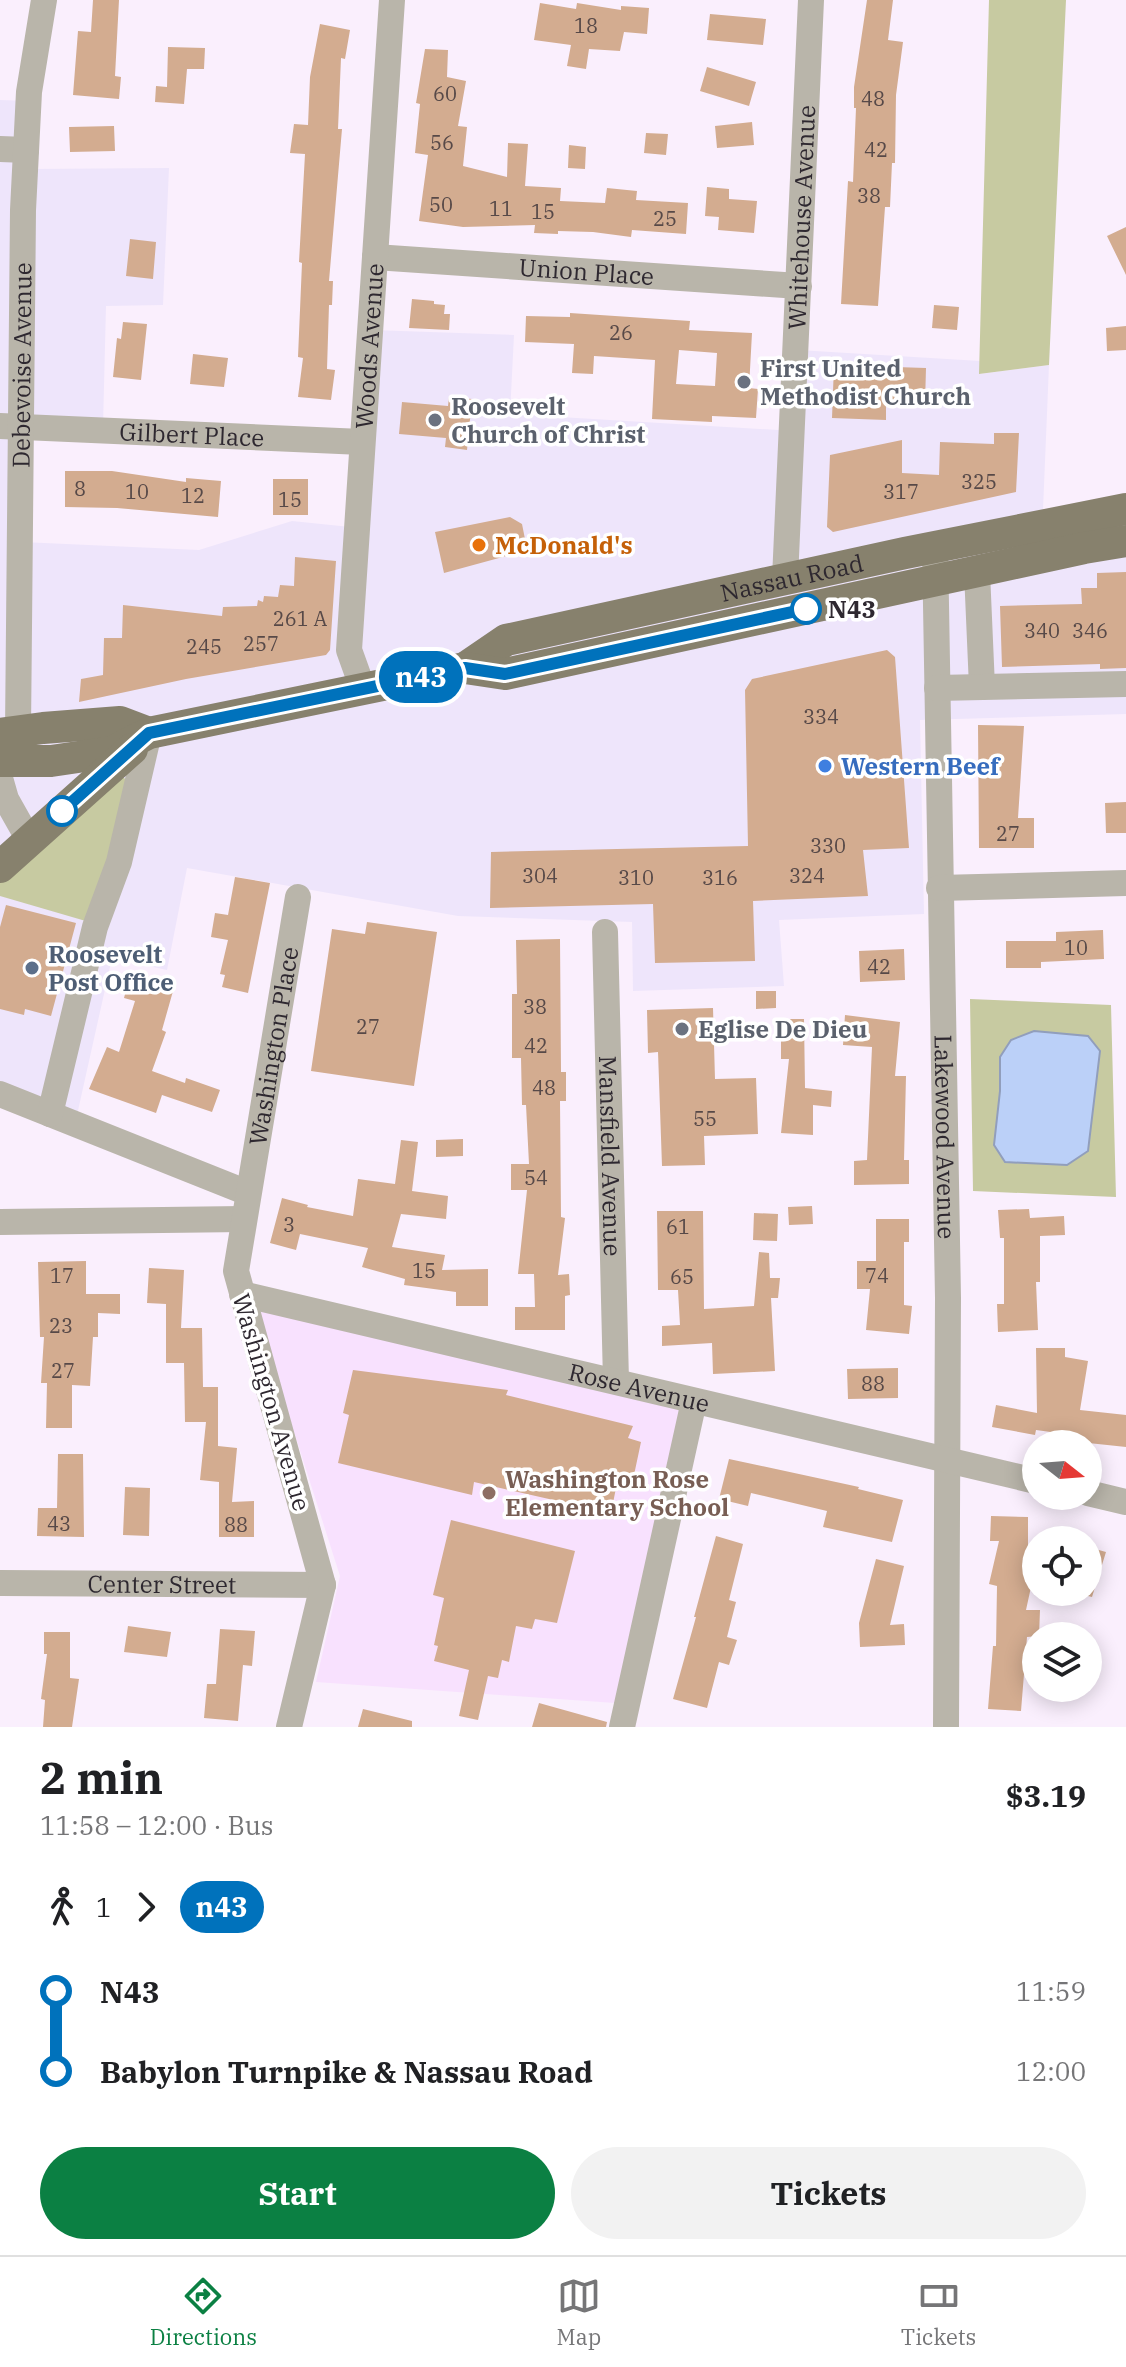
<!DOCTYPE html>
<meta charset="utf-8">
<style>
body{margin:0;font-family:"IBM Plex Serif",serif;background:#f2f2f2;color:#202124;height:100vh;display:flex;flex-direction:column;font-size:30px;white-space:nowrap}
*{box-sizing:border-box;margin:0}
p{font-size:26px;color:#757577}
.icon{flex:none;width:44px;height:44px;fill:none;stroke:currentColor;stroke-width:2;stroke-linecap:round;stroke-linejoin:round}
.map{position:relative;height:1727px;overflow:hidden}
.details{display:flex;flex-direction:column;background:#fff;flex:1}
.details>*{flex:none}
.badge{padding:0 16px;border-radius:26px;font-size:28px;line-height:52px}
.needle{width:52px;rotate:107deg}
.fabs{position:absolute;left:1022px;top:1430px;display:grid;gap:16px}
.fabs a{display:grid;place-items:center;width:80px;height:80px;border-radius:50%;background:#fff;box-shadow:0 4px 20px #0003;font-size:40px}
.map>.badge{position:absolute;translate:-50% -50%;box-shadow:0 0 0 4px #fff}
.legs{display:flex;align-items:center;gap:12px;height:88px;padding:0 40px;font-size:26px}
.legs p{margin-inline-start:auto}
.head{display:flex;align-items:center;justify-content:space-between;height:136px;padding:0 40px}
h1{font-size:44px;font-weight:700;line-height:60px}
.action{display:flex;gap:16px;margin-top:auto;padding:16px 40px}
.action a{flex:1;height:92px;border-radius:48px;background:#0b8043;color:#fff;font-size:32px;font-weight:700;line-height:92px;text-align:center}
.action a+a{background:#f2f2f2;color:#202124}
ul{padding:0 40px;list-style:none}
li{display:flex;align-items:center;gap:28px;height:80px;font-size:30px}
li i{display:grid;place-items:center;width:12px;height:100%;margin:0 10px;background:currentColor}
li i::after{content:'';width:20px;height:20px;margin:-10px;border:6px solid;border-radius:50%;background:#fff}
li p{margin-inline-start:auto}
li:first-child i{background:linear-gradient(#0000 50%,currentColor 0)}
li:last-child i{background:linear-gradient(currentColor 50%,#0000 0)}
.tabs{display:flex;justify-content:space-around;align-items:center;height:112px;border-top:2px solid #e0e0e0;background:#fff;font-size:22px;color:#757577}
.tabs a{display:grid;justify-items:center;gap:4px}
.tabs .current{color:#0b8043}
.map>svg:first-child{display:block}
.commercial{fill:#eee5fb}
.built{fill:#f8e1fe}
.green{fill:#c7caa1}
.water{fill:#bbd0f8;stroke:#919ebc;stroke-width:2}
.building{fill:#d3ac90;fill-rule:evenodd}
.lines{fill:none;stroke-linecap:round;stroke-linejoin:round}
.minor{stroke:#b9b5aa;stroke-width:26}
.major{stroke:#87816d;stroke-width:32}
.line-1-casing{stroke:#fff;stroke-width:18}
.line-1{stroke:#0072bc;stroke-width:12}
.worship-dot{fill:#6b7280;stroke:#fff;stroke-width:3}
.food-dot{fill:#e8710a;stroke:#fff;stroke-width:3}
.stop-1-dot{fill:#fff;stroke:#0072bc;stroke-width:4}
.shop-dot{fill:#3f7fe0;stroke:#fff;stroke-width:3}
.service-dot{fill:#5c6f8a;stroke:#fff;stroke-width:3}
.education-dot{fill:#8d6e63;stroke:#fff;stroke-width:3}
.labels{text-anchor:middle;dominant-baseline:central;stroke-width:7;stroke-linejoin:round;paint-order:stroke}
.number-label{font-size:20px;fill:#574948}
.street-label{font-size:24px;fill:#2e2830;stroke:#fff}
.worship-label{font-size:24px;font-weight:bold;fill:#5b616d;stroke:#fff;text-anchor:start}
.food-label{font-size:24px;font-weight:bold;fill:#c56008;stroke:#fff;text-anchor:start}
.stop-label{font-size:24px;font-weight:bold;fill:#2e2830;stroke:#fff;text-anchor:start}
.shop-label{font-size:24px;font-weight:bold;fill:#366cbe;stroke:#fff;text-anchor:start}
.service-label{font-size:24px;font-weight:bold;fill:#4e5e75;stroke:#fff;text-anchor:start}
.education-label{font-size:24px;font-weight:bold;fill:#785e54;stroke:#fff;text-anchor:start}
</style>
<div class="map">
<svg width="1126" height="1727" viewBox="0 0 1126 1727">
<rect width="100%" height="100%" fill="#faeffd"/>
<!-- commercial -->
<path class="commercial" d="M0,100L29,101V169L169,168L163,305L106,306L103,426L25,425L22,542L199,550L292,521L360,528L372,330L514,335L510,414L795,431L798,350L980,361V374L1049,365L1042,534L1126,520V714L920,720L924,914L779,920L784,986L633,991L632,922L458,916L187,868L167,970L112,958L75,1124L0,1105Z"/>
<!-- built -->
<path class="built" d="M253,1303L683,1410L615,1703L316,1682L340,1576Z"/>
<!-- green -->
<path class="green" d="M989,0H1066L1049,365L979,374Z
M117,773L131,783L96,924L0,896V878Z
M970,999L1111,1005L1116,1197L973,1191Z"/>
<!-- water -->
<path class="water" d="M1034,1031L1088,1036L1100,1051L1088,1151L1067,1165L1005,1162L994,1145L1000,1091V1057L1011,1040Z"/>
<!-- building -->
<path class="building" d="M93,0H119L115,76L121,77L119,99L73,95L78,31L91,32Z
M867,0H893L888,40L903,42L896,95L895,163H892L890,207H885L878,306L841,304L848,181L853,182L856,108H854V87Z
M540,3L576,9L577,3L621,10V6L649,8L647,34L624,32L620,51L589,49L586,69L567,66L571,45L534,40Z
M710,14L766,19L763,45L707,40Z
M320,24L350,30L345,59L341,58L338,129H342L329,281H333L332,305H329L327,369L335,370L331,400L298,397L303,358L298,357L302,263L299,262L305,154L290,153L294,124L308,125L310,77Z
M168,47L205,48L204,69H187L184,104L155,102L156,86L167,87Z
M425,49L448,50L447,77L466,81L458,126L467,127L463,166L507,177L508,143L528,144L525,186L561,188L560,201L605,203L607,188L637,191L636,200L688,203L686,234L632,230L631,237L593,232L558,231V234L534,233L535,225L463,227L419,221L428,155L415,153L420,104L416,103Z
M707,67L756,82L749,106L700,91Z
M752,122L754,145L717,148L715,126Z
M114,126L115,151L70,152L69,127Z
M646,133L668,134L666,155L644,153Z
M569,145L586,147L585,169L568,168Z
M707,187L729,189V199L757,201L754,233L718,230L719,217L705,216Z
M1126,227V275L1107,236Z
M130,239L156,242L153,279L126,276Z
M412,299L434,301V304L445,305L444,314H450L449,330L409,328Z
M934,305L959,307L957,330L932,328Z
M570,313L690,321L689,330L752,333L749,388L758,389L756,418L712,416V422L652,419L655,360L594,356L593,374L572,373L574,344L525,342L526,316L570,317ZM679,350L717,353L715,386L676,384Z
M123,322L147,324L141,380L113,377L117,338L121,339Z
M1126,326V350L1107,351L1106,328Z
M193,354L228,358L224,387L190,384Z
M834,365L926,368L925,404L886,403V420L832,418Z
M449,397L472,399L467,450L445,447L446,438L399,434L402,402L448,406Z
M994,433H1019L1016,492L833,532L827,527L830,455L902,440V473L939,475L940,442L994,444Z
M65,471H112L186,482V478L221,481L218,517L117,508L65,507Z
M273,479H308V515H273Z
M510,517L522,524L526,544L516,546L517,553L444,573L435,532Z
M295,557L336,561L330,650L326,655L186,679L79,702L81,679L103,675L104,638H122L123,605L222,616L223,607L257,606L258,600L263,602L264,596L278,597L280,585L294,586Z
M1126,572V668L1100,669V664L1002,667L1000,606L1082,604L1081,588H1097V573Z
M887,650L895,657L909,848L863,850L868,896L753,901L755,961L655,963L653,904L490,908L491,852L748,846L745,690L752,679Z
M978,725L1024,726L1018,818H1034V848H979Z
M1126,802V833H1106L1105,803Z
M235,877L270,883L248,993L222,987L225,975L220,974L228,940L211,937L215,913L228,915Z
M6,905L76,923L51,1016L25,1009L24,1015L0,1009V927Z
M367,922L437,932L414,1086L311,1071L332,929L365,934Z
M1103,930L1104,959L1041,962V968H1006V941H1056V932Z
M560,939L561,1072H566V1101H560L561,1217L565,1218L558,1275L569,1274L570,1295L565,1296V1330H515V1307H535L534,1274H518L527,1190H511V1164H529L526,1105H522L521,1058H512V994H517L516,940Z
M904,949L905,980L860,982L859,951Z
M131,971L175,984L162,1030L166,1032L152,1071L185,1083L186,1078L220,1090L212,1112L162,1095L156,1113L89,1089L107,1047L119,1052L135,1001L124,998Z
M756,991H776V1008L756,1009Z
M713,1008L715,1079L756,1078L758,1134L704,1136L705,1165L662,1166L658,1052L648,1053L647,1010Z
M845,1015L900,1022L895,1076H906L904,1160H909V1184L854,1185V1161L867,1160L872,1047L843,1045Z
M781,1019H804L805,1088L832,1091L831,1107L813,1105V1135L781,1133L789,1059H781Z
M463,1139V1156L436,1157V1140Z
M401,1140L418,1142L412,1191L448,1196L446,1219L401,1214L392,1247L445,1255L442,1270L488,1269V1306H456V1292L404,1285L405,1279L362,1267L368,1248L300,1234L296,1250L270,1243L282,1198L308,1205L307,1207L353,1216L358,1179L395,1184Z
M812,1206L813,1224L789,1225L788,1207Z
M1029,1209L1030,1218L1064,1216L1065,1235L1040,1236V1282H1036L1038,1330L998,1332L997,1304H1004V1238H1000L998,1210Z
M657,1211H703L704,1309L754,1306L759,1252L769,1253L770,1278H780L778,1298H771L775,1371L713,1374L712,1343L662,1346V1326L680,1325L678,1290H658Z
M754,1213L778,1214L777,1241L753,1240Z
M876,1219H909V1242H904V1305L912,1306L909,1334L866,1330L870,1289H857V1261H876Z
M86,1261V1294H120V1314L98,1313V1337H93L90,1386L72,1385V1428H46L47,1383H41L44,1337H40L38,1262Z
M149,1268L184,1270L181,1328H202L203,1387H218V1446L237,1448L232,1502L254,1501V1537H219V1482L200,1480L206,1422H185L184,1363H166V1304L147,1303Z
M1036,1348H1065V1357L1088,1361L1080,1410L1126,1415V1447L1079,1442L1080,1436L1036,1430L1035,1435L992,1427L996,1405L1037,1413Z
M898,1368V1398L848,1399L847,1369Z
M353,1370L508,1390L506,1395L633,1426L628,1438L641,1442L634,1475L619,1473L611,1513L474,1482L472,1495L338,1463L349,1415L343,1413Z
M58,1454H83L84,1537L37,1536L38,1508H57Z
M729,1459L859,1487L858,1489L903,1500L892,1542L823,1527L827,1511L751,1493L748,1506L719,1499Z
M125,1487L150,1488L149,1536L123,1535Z
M991,1516L1028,1517V1562L1036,1564L1026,1610H1040L1039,1636L1027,1637L1021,1711L988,1709L993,1646H996L997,1586L989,1584L999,1541H990Z
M451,1520L575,1551L557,1623L535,1619L532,1629L516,1626L509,1662L502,1660L498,1678L488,1676L478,1720L459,1716L469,1670L434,1661L438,1646L434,1645L444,1598L433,1595Z
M716,1536L743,1544L729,1600L736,1602L727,1637L737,1640L729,1665L719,1662L707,1708L673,1699L696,1617H694Z
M1088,1547L1106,1552L1092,1597L1088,1596Z
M876,1559L904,1566L890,1625L904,1624L905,1645L860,1647L859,1623Z
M128,1626L171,1632L167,1657L124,1652Z
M220,1629L255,1631L252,1666L243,1665L238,1721L204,1718L207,1684H216Z
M44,1632H70V1678L79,1679L72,1727H43L45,1700L41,1699L47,1654H44Z
M539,1703L607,1722L606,1727H532Z
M363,1709L412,1721V1727H358Z"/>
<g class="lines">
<!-- minor -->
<g class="minor">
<path d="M0,149L26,150"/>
<path id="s1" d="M375,257L799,286"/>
<path id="s2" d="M0,426L362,442"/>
<path id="s3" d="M935,547L948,1298L946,1727"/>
<path d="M977,572L982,687"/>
<path id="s4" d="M785,579L811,0"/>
<path d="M937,688L1126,684"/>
<path id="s5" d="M363,689L349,650L392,0"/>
<path id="s6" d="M18,731L23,210L29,92L44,0"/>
<path d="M0,778L6,799L29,840"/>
<path d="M939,888L1126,883"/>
<path id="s7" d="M605,932L616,1381"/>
<path d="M0,1094L248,1193"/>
<path d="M50,1114L95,927L119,862L149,733"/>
<path d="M0,1222L244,1219"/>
<path id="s8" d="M242,1294L1036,1481"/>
<path d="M1088,1493L1126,1502"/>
<path id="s9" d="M0,1583L323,1585"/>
<path id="s10" d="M289,1727L323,1585L236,1271L298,897"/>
<path d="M622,1727L694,1401"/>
</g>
<!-- major -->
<g class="major">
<path id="s11" d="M465,668L506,640L905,553L1126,509"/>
<path d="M0,734L43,728L120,722L149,733"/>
<path d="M0,761H51L112,752L149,733L465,668L505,674L1084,548L1126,541"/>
<path d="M0,867L132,749"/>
</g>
</g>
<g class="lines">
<!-- line-1 casing -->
<g class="line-1-casing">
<path id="line-1" d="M62,811L149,733L465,668L505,674L806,609"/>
</g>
<!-- line-1 -->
<use href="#line-1" class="line-1"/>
</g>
<!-- markers -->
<g class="worship-dot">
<circle cx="744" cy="382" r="8"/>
<circle cx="435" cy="420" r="8"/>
<circle cx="682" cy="1029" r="8"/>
</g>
<circle class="food-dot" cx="479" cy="545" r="8"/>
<g class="stop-1-dot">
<circle cx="806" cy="609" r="14"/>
<circle cx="62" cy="811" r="14"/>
</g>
<circle class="shop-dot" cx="825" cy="766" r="8"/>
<circle class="service-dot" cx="32" cy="968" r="8"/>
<circle class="education-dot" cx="489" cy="1493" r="8"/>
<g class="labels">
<!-- number labels -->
<g class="number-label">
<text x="586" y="25">18</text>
<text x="445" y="93">60</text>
<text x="873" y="98">48</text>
<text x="442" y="142">56</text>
<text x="876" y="149">42</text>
<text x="869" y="195">38</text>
<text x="441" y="204">50</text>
<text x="501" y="208">11</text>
<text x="543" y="211">15</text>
<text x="665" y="218">25</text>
<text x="621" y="332">26</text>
<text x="979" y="481">325</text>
<text x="80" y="488">8</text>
<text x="137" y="491">10</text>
<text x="901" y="491">317</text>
<text x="193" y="495">12</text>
<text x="290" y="499">15</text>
<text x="300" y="618">261 A</text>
<text x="1042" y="630">340</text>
<text x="1090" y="630">346</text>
<text x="261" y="643">257</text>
<text x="204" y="646">245</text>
<text x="821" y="716">334</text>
<text x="1008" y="833">27</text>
<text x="828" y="845">330</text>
<text x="540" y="875">304</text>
<text x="807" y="875">324</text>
<text x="636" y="877">310</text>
<text x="720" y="877">316</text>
<text x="1076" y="947">10</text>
<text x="879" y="966">42</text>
<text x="535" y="1006">38</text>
<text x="368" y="1026">27</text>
<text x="536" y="1045">42</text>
<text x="544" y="1087">48</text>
<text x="705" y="1118">55</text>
<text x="536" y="1177">54</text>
<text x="289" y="1224">3</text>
<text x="678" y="1226">61</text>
<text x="424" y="1270">15</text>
<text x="62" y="1275">17</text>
<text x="877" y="1275">74</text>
<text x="682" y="1276">65</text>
<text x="61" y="1325">23</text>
<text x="63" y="1370">27</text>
<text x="873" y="1383">88</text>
<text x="59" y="1523">43</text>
<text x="236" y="1524">88</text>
</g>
<!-- street labels -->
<g class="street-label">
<text stroke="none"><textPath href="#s4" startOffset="362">Whitehouse Avenue</textPath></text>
<text stroke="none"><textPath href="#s1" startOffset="212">Union Place</textPath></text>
<text stroke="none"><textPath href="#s5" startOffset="346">Woods Avenue</textPath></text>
<text stroke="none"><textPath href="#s6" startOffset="366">Debevoise Avenue</textPath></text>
<text stroke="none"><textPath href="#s2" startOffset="192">Gilbert Place</textPath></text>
<text stroke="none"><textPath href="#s11" startOffset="342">Nassau Road</textPath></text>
<text stroke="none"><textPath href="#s10" startOffset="700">Washington Place</textPath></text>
<text stroke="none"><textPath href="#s3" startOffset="590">Lakewood Avenue</textPath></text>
<text stroke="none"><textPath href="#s7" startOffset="224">Mansfield Avenue</textPath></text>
<text stroke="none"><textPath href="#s8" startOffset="408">Rose Avenue</textPath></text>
<text transform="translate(272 1402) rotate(74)">Washington Avenue</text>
<text stroke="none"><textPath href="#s9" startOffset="162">Center Street</textPath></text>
</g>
<!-- worship labels -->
<g class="worship-label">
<text x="760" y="368">First United<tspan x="760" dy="28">Methodist Church</tspan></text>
<text x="451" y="406">Roosevelt<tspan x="451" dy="28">Church of Christ</tspan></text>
<text x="698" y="1029">Eglise De Dieu</text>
</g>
<!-- food labels -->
<g class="food-label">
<text x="495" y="545">McDonald's</text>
</g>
<!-- stop labels -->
<g class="stop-label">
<text x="828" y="609">N43</text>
</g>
<!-- shop labels -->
<g class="shop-label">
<text x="841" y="766">Western Beef</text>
</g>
<!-- service labels -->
<g class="service-label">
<text x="48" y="954">Roosevelt<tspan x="48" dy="28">Post Office</tspan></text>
</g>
<!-- education labels -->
<g class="education-label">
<text x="505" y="1479">Washington Rose<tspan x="505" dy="28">Elementary School</tspan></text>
</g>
</g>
</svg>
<div class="fabs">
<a><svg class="needle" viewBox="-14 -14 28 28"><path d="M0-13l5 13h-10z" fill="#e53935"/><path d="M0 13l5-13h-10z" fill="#757577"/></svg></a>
<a><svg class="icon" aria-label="locate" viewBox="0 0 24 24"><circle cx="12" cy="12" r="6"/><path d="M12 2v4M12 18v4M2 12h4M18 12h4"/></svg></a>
<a><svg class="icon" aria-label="layers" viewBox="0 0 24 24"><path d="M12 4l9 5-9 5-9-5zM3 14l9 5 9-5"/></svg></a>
</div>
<b class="badge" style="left:421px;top:677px;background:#0072bc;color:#fff">n43</b>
</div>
<section class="details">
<div class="head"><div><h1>2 min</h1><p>11:58 – 12:00 · Bus</p></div><b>$3.19</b></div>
<div class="legs"><svg class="icon" aria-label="walk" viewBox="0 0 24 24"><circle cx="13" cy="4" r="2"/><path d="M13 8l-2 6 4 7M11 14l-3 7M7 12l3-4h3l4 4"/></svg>1<svg class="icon" aria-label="forward" viewBox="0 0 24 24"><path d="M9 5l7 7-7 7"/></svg><b class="badge" style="background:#0072bc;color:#fff">n43</b></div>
<ul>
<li><i style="color:#0072bc"></i><b>N43</b><p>11:59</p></li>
<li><i style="color:#0072bc"></i><b>Babylon Turnpike &amp; Nassau Road</b><p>12:00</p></li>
</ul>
<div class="action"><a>Start</a><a>Tickets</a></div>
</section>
<nav class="tabs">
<a class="current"><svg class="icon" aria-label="directions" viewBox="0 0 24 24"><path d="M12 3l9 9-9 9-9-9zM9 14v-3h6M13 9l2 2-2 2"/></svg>Directions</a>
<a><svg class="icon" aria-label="map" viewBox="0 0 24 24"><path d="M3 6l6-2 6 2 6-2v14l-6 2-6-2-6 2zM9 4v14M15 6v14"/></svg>Map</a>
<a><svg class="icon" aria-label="tickets" viewBox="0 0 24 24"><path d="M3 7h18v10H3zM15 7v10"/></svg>Tickets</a>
</nav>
